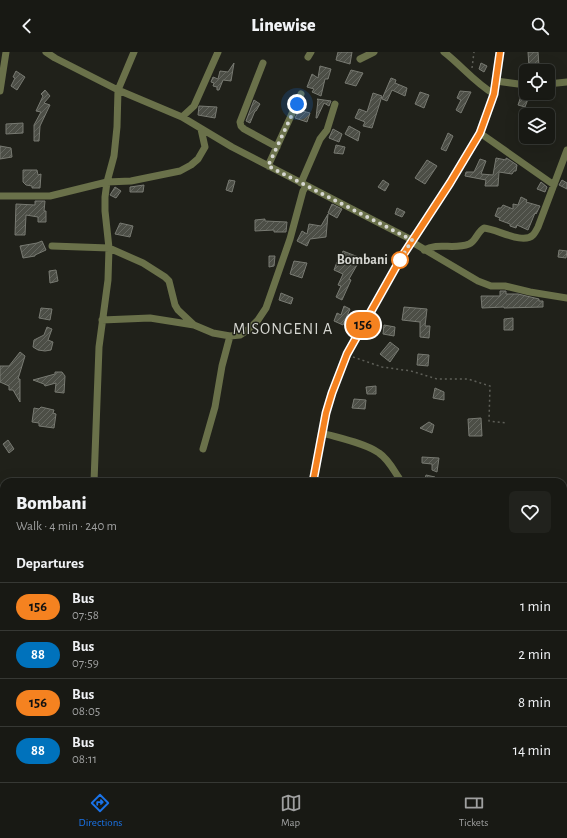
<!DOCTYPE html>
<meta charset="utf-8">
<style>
body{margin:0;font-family:"Alegreya Sans",sans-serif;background:#21221d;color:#f1f3f6;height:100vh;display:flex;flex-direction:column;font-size:15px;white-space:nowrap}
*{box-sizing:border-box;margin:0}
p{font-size:13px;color:#9fa0a0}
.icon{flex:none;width:22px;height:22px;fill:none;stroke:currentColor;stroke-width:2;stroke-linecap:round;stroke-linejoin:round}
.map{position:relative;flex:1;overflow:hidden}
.side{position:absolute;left:0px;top:426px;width:567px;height:304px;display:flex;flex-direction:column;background:#181914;border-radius:12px 12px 0 0;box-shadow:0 4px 16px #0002,0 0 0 1px #363834}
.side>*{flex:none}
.badge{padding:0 8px;border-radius:13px;font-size:14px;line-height:26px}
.buttons{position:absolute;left:519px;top:12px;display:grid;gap:8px}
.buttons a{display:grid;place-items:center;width:36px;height:36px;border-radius:6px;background:#181914;box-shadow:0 4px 16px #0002,0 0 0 1px #363834;font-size:20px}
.you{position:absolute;width:20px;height:20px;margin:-10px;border:3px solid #fff;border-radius:50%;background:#1a73e8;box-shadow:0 0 0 6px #1a73e833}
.map>.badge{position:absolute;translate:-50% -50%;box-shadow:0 0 0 2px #fff}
h2{padding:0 16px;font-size:15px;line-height:36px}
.round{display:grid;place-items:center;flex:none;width:42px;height:42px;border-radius:6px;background:#21221d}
.overview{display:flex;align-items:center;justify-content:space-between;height:68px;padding:0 16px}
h1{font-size:19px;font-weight:800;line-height:30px}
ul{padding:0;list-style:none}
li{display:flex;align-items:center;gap:12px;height:48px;padding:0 16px;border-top:1px solid #363834}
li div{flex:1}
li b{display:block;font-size:15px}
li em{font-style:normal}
li .badge{min-width:44px;font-weight:700;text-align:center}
header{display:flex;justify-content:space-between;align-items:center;height:52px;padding:0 16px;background:#181914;font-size:18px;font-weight:800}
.menu{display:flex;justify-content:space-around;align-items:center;height:56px;border-top:1px solid #363834;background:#181914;font-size:11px;color:#9fa0a0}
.menu a{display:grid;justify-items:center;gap:2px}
.menu .on{color:#1a73e8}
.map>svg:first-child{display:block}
.building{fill:url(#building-hatch);stroke:#787a72}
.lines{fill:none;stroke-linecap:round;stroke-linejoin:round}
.path{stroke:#5e5f58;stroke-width:1.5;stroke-dasharray:2 3;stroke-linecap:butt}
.minor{stroke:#6a714a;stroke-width:7}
.line-casing{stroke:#fff;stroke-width:9}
.line{stroke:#f58220;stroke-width:6}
.walk{stroke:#d6d7d2;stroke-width:4;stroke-dasharray:0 7.2}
.stop-dot{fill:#fff;stroke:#f58220;stroke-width:2}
.labels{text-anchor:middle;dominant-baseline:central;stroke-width:3;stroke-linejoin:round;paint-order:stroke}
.stop-label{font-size:14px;font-weight:bold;fill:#d6d7d2;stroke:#20211a;text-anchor:end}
.quarter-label{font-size:16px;letter-spacing:1px;fill:#d6d7d2;stroke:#20211a}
</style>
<header><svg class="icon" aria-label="back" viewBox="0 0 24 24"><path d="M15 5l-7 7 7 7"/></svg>Linewise<svg class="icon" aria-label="search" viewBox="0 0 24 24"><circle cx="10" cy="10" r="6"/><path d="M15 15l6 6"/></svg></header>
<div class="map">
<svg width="567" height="730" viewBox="0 0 567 730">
<defs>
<pattern id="building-hatch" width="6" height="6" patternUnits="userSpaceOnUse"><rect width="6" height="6" fill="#4c4e46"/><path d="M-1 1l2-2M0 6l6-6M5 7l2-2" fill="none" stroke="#656760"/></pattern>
</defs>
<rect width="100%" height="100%" fill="#20211a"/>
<!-- building -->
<path class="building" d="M338,0H352L350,12L336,8Z
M528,0H538L539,14L529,15Z
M234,11L231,29L223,28L219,38H217V35L213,34L214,31L211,30L213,25L218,27L220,19L228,20Z
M481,11L487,14L484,20L479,17Z
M320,14L331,17L328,27H325L321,44L312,40L314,37L307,35L312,22L318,26Z
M351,18L363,21L356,34L345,31Z
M16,19L25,25L17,38L11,34L15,26L13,25Z
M391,26L396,28L395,31L407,36L405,44L392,38L387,49L382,47Z
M45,38L50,44L44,51L50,53L40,74L39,89H34V73L41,60L36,59L43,44L41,42Z
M460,39L471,40L461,61L456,58L461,48L457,46Z
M420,40L429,43L424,56L415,52Z
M373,41L382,44L372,76L363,74L365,70L355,66L359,57L367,60Z
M521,44L528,47L525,55L518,53Z
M317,47L331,49L329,54L324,51L317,66H316L318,48Z
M254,48L260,52L256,59H255L250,71L246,69Z
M199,54L217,55L215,66L198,63Z
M299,58L310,61L307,70L295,66Z
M548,59L555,61L553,70L548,68Z
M23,71V81L6,82V72Z
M349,74L360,80L358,89L345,82Z
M333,77L342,82L339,90L329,86Z
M448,81L453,84L446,99L441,97Z
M336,93L345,95L343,102L334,101Z
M0,94L11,96L12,105L0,107Z
M496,106L506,108V106L508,107L517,113L516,119H514L512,122L499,120L498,134H485L486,128L465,124L466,120H474L480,107L486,109L481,122L493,123Z
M427,108L437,114L425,132L415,126Z
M23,118H37L38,123L41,122L40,136H32V134L26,133L23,130Z
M229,128L235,129L232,140L226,138Z
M383,128L389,132L385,139L378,135Z
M562,128L567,131V137L559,133Z
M541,130L547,135L545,140L537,137Z
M144,133L143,140H130V135Z
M115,135L121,139L116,146L110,143Z
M521,145L527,148L526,150L540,154L536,162L535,161L528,178L517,173L516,176L510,174V172L499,168L500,166L495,164L498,156H501L503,153L513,157V152L518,153Z
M35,149H45L44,159H46V170H38V165L26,163L25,183H15L16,152L35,153Z
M332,152L342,157L337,166L328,161Z
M397,156L405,160L402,165L395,162Z
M328,162L326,185L310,187L307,194L297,189L302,179L307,182L309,172L321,174Z
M265,167V169L287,170L286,180H274V178L255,179V168Z
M120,171L133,174L130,185L115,182Z
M42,189L46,198L35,203V204L23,206L20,194L37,191Z
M559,198L567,199L566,206L558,205Z
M343,199L361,206L349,227L351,228L342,248L336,245L341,234L338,233L343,222L334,218L337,210H339Z
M269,204H275L274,214L269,215Z
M294,209L307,211L302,226L290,222Z
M56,218L58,229L50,231L49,219Z
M500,239H506V242H518L539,247V249H543V255L504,256V255L482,256L481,244H500Z
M281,241L293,246L291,252L279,248Z
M344,254L350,257L343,273L334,269L337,261L341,263Z
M404,255L427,257L425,274H430L429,286L420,285V270L402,268Z
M41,256L52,257L50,268L39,266Z
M513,266V278H504V267Z
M384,273L395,275L394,284L383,282Z
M47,275L52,277L48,288L53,290L51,298L45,299L38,298L33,295L34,288L44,283Z
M390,290L399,297L390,310L380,302Z
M20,300L25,304L18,327H20V350L13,338H9V334L0,330V314H9Z
M418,302L429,303L428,314L417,313Z
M55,320H62L65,324L64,341L55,340L56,331L45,334L44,332L33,328L55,322Z
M376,334V342H367L366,335Z
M435,336L444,340V348L433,346Z
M354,347L366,348L365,357L352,356Z
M41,355L54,358L53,361L56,362L54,376L39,374V371L32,370L34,356L39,357Z
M481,366L482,384H469L468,367Z
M429,370L434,373L432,381L420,376Z
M8,388L14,397L9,401L3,392Z
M422,405L439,406L437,420L432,418V412L422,411Z
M426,423L435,425L434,430H424Z"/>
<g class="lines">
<!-- path -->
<path class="path" d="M472,16L474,0
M353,305L382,315L411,319L437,327H468L490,334L489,369L507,371"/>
<!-- minor -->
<path class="minor" d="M46,0L55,6L118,38L182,65L232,95L412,188
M444,0C461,13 475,31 494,42
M308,5L311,0
M360,7L374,0
M263,11L240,70L241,74L244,77L277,95
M496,29L526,33
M548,32L567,30
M0,39L6,0
M182,65L194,54L218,0
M480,81L554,133
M268,114L301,42
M301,131L320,87L327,78L335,52
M0,144H50L107,130L131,129L180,119L191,113L198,107L205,95L201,77
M412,190L478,229L491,234H505L530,240L567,246
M52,194L109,196L143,211L165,225L169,229L175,253L178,258L194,273
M424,198C438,190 454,198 469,192C476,189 477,180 484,176C497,177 523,193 533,183C535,181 537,177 538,175L567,98
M102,268L150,266L194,273L213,281L230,284L240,283L249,277L258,268L266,256L290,187L303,139L306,134
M322,381C339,386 365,391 379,401C388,407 393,417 399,426
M203,397L215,355L222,314L230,284
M94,430L99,295L108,228L109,196L105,159V145L107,130L114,104L117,75L118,38L134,0
M313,430L326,361L332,341L347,303L401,206L443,142L480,81L494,42L500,0
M89,730L90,726
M154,730V726
M262,730V726"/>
</g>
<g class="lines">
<!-- line casing -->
<g class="line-casing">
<path id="line" d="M313,430L326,361L332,341L347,302L401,206L450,131L480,81L494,42L500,0"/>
</g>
<!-- line -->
<use href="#line" class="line"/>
<!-- walk -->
<path class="walk" d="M297,52L268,114L412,188L400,208"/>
</g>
<!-- markers -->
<circle class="stop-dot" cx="400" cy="208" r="8"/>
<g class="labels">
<!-- stop labels -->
<g class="stop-label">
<text x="388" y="208">Bombani</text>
</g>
<!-- quarter labels -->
<g class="quarter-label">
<text x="283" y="277">MISONGENI A</text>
</g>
</g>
</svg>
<div class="buttons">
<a><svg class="icon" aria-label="locate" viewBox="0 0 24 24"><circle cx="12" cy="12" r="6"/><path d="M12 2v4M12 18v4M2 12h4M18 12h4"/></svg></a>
<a><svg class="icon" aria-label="layers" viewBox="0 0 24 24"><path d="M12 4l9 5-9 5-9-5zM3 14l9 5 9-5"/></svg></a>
</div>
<div class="you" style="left:297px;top:52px"></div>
<b class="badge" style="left:363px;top:273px;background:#f58220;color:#111">156</b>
<section class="side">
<div class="overview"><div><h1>Bombani</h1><p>Walk · 4 min · 240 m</p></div><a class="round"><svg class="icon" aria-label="heart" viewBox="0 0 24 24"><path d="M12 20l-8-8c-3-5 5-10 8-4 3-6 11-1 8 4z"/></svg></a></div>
<h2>Departures</h2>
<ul>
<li><span class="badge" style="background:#f58220;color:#111">156</span><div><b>Bus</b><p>07:58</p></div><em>1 min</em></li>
<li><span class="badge" style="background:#0072bc;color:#fff">88</span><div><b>Bus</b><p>07:59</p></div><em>2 min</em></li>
<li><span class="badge" style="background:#f58220;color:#111">156</span><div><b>Bus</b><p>08:05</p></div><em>8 min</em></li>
<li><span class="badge" style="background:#0072bc;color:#fff">88</span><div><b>Bus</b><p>08:11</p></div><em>14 min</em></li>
</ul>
</section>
</div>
<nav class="menu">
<a class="on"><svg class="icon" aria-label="directions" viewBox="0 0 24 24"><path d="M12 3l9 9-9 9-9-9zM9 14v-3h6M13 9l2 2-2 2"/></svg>Directions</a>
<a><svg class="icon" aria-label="map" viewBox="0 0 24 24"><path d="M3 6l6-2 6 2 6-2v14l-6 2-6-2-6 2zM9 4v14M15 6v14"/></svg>Map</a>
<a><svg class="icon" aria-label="tickets" viewBox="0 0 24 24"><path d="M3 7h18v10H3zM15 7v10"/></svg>Tickets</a>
</nav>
